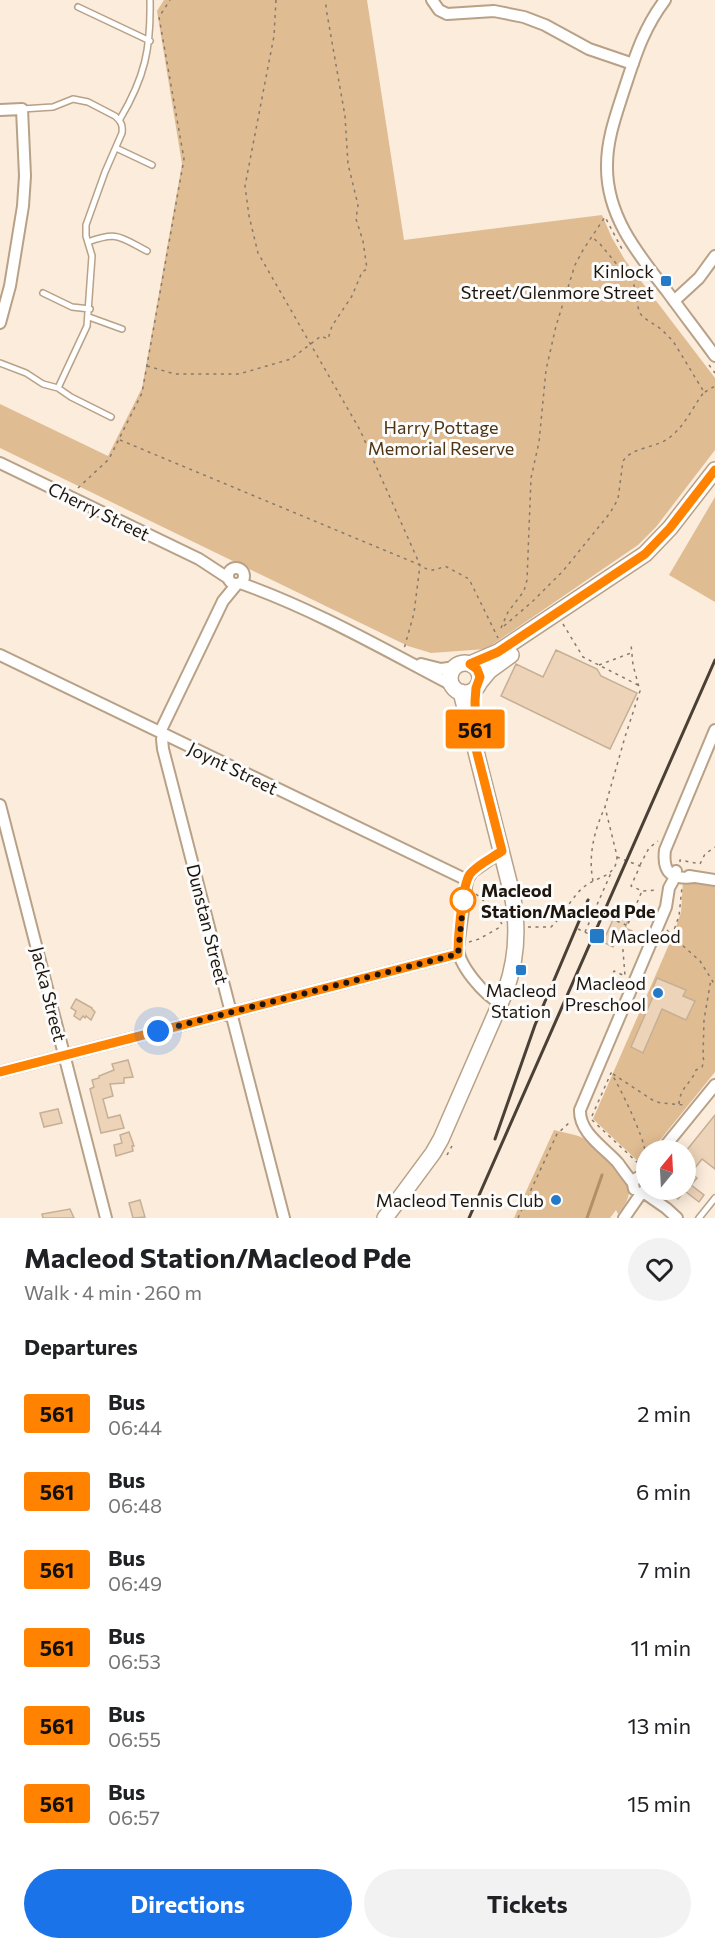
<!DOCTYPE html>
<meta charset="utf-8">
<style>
body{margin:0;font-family:Commissioner,sans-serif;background:#f2f2f2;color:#202124;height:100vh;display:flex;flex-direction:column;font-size:22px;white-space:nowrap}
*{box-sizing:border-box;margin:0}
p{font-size:20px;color:#757577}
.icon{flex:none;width:33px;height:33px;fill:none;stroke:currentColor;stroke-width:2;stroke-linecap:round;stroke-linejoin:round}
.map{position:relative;height:1218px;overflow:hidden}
.sheet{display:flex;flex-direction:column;background:#fff;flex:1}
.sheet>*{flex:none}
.badge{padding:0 12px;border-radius:4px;font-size:21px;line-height:39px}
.needle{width:39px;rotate:18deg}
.tools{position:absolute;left:636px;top:1140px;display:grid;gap:12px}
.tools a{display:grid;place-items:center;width:60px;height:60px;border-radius:50%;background:#fff;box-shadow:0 3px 15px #0003;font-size:30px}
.you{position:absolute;width:30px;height:30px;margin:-15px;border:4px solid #fff;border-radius:50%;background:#1a73e8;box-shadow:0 0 0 9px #1a73e833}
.map>.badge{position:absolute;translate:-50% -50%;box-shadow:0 0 0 3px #fff}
h2{padding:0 24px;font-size:22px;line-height:54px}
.round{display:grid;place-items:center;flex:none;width:63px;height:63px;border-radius:32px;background:#f2f2f2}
.summary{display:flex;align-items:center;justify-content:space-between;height:102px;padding:0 24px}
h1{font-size:28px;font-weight:700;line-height:45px}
.action{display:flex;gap:12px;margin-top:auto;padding:12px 24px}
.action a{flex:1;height:69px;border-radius:36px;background:#1a73e8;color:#fff;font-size:24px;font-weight:700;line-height:69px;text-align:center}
.action a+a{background:#f2f2f2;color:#202124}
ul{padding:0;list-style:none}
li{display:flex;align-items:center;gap:18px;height:78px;padding:0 24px}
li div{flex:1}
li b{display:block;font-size:22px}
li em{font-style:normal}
li .badge{min-width:66px;font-weight:700;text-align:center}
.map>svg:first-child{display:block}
.green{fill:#e0bc92}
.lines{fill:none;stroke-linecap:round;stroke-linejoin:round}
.stream{stroke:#b38f66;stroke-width:3}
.building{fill:#edd4b9;stroke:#c6af94;stroke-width:1.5}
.lane-casing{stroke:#b8a186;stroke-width:8}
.street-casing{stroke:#b8a186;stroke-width:14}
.secondary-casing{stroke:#b8a186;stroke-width:18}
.path{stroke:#857a6d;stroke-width:1.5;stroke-dasharray:3 4.5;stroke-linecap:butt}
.lane{stroke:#fff;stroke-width:5}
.street{stroke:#fff;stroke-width:10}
.secondary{stroke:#fff;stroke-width:15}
.rail{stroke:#4a4035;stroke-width:3}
.line-casing{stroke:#fff;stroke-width:14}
.line{stroke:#ff8200;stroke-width:9}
.walk{stroke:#1e160c;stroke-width:6;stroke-dasharray:0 10.8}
.poi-dot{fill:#257ac8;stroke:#fcfcfc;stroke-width:2}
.stop-dot{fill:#fff;stroke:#ff8200;stroke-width:3}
.labels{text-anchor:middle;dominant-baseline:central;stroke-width:6;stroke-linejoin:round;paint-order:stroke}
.poi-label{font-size:18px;fill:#1e160c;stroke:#fcfcfc;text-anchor:end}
.park-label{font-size:18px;fill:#4e3412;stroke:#fcfcfc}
.street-label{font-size:18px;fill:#1e160c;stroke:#fcfcfc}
.stop-label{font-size:18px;font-weight:bold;fill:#1e160c;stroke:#fcfcfc;text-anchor:start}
</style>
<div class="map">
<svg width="715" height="1218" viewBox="0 0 715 1218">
<rect width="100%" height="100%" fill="#fbecdc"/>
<!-- green -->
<path class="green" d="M164,0H367L404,240L602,215L612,238L625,260L715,378V450L656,527L638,545L486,649L431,653L408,646L0,448V404L108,456L142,388L182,164L157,11Z
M715,497V602L669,575Z
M683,881L715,884V1072L652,1150H646V1162L643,1166L593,1119L674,933L681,912Z
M554,1130C564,1133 578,1134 586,1140C595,1146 627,1179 629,1189C630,1199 623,1207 618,1214L616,1210L610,1218H514Z"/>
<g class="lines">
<!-- stream -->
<path class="stream" d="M587,1218L602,1175"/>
</g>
<!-- building -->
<path class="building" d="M556,650L597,669L601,676L637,693L610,749L501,696L516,664L543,677Z
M619,906L632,911L625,928L632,931L628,940L618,936L613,947L603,942Z
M657,978L686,990L683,996L695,1001L686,1020L662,1009L643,1053L631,1047L655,992L652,990Z
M76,999L92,1008V1009L95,1012L91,1020L86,1016L85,1018L83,1016L80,1020L74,1016L76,1011L71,1008Z
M128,1060L133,1077L124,1078V1083L110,1084L113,1096L103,1099L108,1118L120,1115L124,1128L101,1133L90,1089L94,1087L92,1080L99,1078V1076L114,1070L112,1064Z
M58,1109L62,1123L44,1127L40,1113Z
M715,1115V1169L702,1159L691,1173L697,1178L691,1185L704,1195L699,1202L686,1192V1190L678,1199L668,1190H686V1151Z
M129,1132L134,1146H132L133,1151L116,1156L114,1145L122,1143L120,1135Z
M140,1200L145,1217L133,1218L129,1203Z
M70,1209L74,1218H43L42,1214Z"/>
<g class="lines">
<!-- lane casing -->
<g class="lane-casing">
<path id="lane" d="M78,7L150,41
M22,109L53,107L73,99L88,102L115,116C121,121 123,125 122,133L105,172L86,225V236L92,256L87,326L58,388
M120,119C145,77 151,48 150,0
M116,148L152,165
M88,242C118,231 120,237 147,251
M43,293L72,307L90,309
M89,317L122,329
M0,363L26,373L43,384L58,388L71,397L111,417
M699,1218L715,1198"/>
</g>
<!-- street casing -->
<g class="street-casing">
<path id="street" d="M432,0L439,10L447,14L494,11L524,17L545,25L589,49L633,64
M665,0C643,29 635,57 624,90C616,115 607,139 607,165C606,215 637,253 666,290C682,312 699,334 715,356
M0,110L22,109L25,176L23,206L10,286L0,323
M674,301L699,278L715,256
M0,463L199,559L228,578
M228 576a8 8 0 1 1 16 0a8 8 0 1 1-16 0Z
M240,583C314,609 383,649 452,685
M0,655L467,880
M421,664L441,669L456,667
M160,732L223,601L237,584
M164,734L162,739L163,749L284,1218
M0,805L106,1218
M689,876L715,880
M694,877C673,880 662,874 665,850L715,730
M500,1003C484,995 458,965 458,947L467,880L472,872L502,851
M0,1072L458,954
M662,1150L715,1085
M633,1183C628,1177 623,1170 618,1163C605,1148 579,1133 580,1110L666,907L669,888L675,877L676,871
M634,1189L633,1184L635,1179L641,1176L646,1178
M643,1192L666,1208L677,1218
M624,1218L642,1192"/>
</g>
<!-- secondary casing -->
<g class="secondary-casing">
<path id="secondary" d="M450 678a15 15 0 1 1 30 0a15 15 0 1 1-30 0Z
M470,664L498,652L645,554L670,528L715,470
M480,682L489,671L511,655
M385,1218L433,1153L441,1139L506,990C517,958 519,928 512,894L461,692"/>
</g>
<!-- path -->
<path class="path" d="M276,0L274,36L245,186L249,216L258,253L360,430L420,565L414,613L404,649
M709,365L715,373
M147,366L175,374H239L291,359L321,336L328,339L332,326L352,296L362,272L367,269L363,241L356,219L358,205L348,164L345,116L326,8V0
M705,392L715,386
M120,440L420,565C430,572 434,571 445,566L469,579L498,638
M78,488L109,459L142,393L184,159L159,17L170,0
M563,624L583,657L638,685
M504,626L533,601L563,571L610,513L618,499L623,461C632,447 656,448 669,438C685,426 692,408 704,392L673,341L661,329L643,317L639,312L634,285L600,244L592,237
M501,628L508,612L524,591L527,580L531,478L539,442L546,370L556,326L575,265L583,250L605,217L623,251
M599,665L631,653
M617,857L640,866L631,886L642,891L657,890
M680,862V860L700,864L705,854L715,847
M640,865L649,848L658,841
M593,881C588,856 594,831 605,807
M476,894L485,902L502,924
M610,918L626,925
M528,927H551C564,915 571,897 585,886C598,876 617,877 617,856L605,807L625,737L640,691L633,665L631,644
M578,929L591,935
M667,930L672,936L700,961L715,985
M585,932L611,873
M672,936L679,916L682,887
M469,942L479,939L502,926
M610,979L614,971L625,976L622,938L642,891
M613,1074L654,1101L661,1103L684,1105
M679,1104C680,1087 691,1084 696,1070L702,1067L704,1061L703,1057L704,1020L711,979
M592,1116L611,1073C619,1085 645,1139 645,1152C645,1157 642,1161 640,1165
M592,1120L639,1164
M447,1155L452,1146
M518,1218L557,1134L570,1122"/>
<!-- lane -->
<use href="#lane" class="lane"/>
<!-- street -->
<use href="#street" class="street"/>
<!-- secondary -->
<use href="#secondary" class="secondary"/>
<!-- rail -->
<path class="rail" d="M495,1139L535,1025L588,900
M469,1218L715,660"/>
</g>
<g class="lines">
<!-- line casing -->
<g class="line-casing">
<path id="line" d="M0,1072L458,954C458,939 462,885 470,874C477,865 492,858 502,851L476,749L475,701L476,688L480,677L477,669L470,664L498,652L645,554L670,528L715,470"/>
</g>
<!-- line -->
<use href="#line" class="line"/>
<!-- walk -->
<path class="walk" d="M158,1031L458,954L464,895L463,900"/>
</g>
<!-- markers -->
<g class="poi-dot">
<rect x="660" y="275" width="12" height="12" rx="3"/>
<rect x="589" y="928" width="16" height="16" rx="3"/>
<rect x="515" y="964" width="12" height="12" rx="3"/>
<circle cx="658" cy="993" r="6"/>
<circle cx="556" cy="1200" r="6"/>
</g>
<circle class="stop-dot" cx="463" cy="900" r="12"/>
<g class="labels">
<!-- poi labels -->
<g class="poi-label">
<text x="654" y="271">Kinlock<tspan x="654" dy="21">Street/Glenmore Street</tspan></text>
<text x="610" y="936" text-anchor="start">Macleod</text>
<text x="646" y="983">Macleod<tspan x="646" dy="21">Preschool</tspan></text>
<text x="521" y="990" text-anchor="middle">Macleod<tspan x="521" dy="21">Station</tspan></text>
<text x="544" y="1200">Macleod Tennis Club</text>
</g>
<!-- park labels -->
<g class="park-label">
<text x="441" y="427">Harry Pottage<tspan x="441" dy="21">Memorial Reserve</tspan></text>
</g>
<!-- street labels -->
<g class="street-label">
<text transform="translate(99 511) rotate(26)">Cherry Street</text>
<text transform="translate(233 768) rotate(26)">Joynt Street</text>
<text transform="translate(208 924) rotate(76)">Dunstan Street</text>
<text transform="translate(49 994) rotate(76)">Jacka Street</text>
</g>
<!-- stop labels -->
<g class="stop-label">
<text x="481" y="890">Macleod<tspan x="481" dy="21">Station/Macleod Pde</tspan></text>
</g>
</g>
</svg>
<div class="tools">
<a><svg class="needle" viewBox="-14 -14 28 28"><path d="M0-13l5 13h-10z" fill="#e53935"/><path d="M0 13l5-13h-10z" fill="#757577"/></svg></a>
</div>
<div class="you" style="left:158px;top:1031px"></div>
<b class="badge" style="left:475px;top:729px;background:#ff8200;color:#111">561</b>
</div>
<section class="sheet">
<div class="summary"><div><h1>Macleod Station/Macleod Pde</h1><p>Walk · 4 min · 260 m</p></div><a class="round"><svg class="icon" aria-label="heart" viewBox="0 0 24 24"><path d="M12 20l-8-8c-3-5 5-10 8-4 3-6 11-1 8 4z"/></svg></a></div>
<h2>Departures</h2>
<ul>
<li><span class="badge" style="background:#ff8200;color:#111">561</span><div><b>Bus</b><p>06:44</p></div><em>2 min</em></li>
<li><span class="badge" style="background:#ff8200;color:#111">561</span><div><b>Bus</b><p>06:48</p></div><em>6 min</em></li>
<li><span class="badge" style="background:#ff8200;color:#111">561</span><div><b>Bus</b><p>06:49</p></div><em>7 min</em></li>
<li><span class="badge" style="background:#ff8200;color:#111">561</span><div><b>Bus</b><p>06:53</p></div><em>11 min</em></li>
<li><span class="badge" style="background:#ff8200;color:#111">561</span><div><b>Bus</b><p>06:55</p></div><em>13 min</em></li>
<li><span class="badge" style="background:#ff8200;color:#111">561</span><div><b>Bus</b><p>06:57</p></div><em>15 min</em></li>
</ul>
<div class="action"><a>Directions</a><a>Tickets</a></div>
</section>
